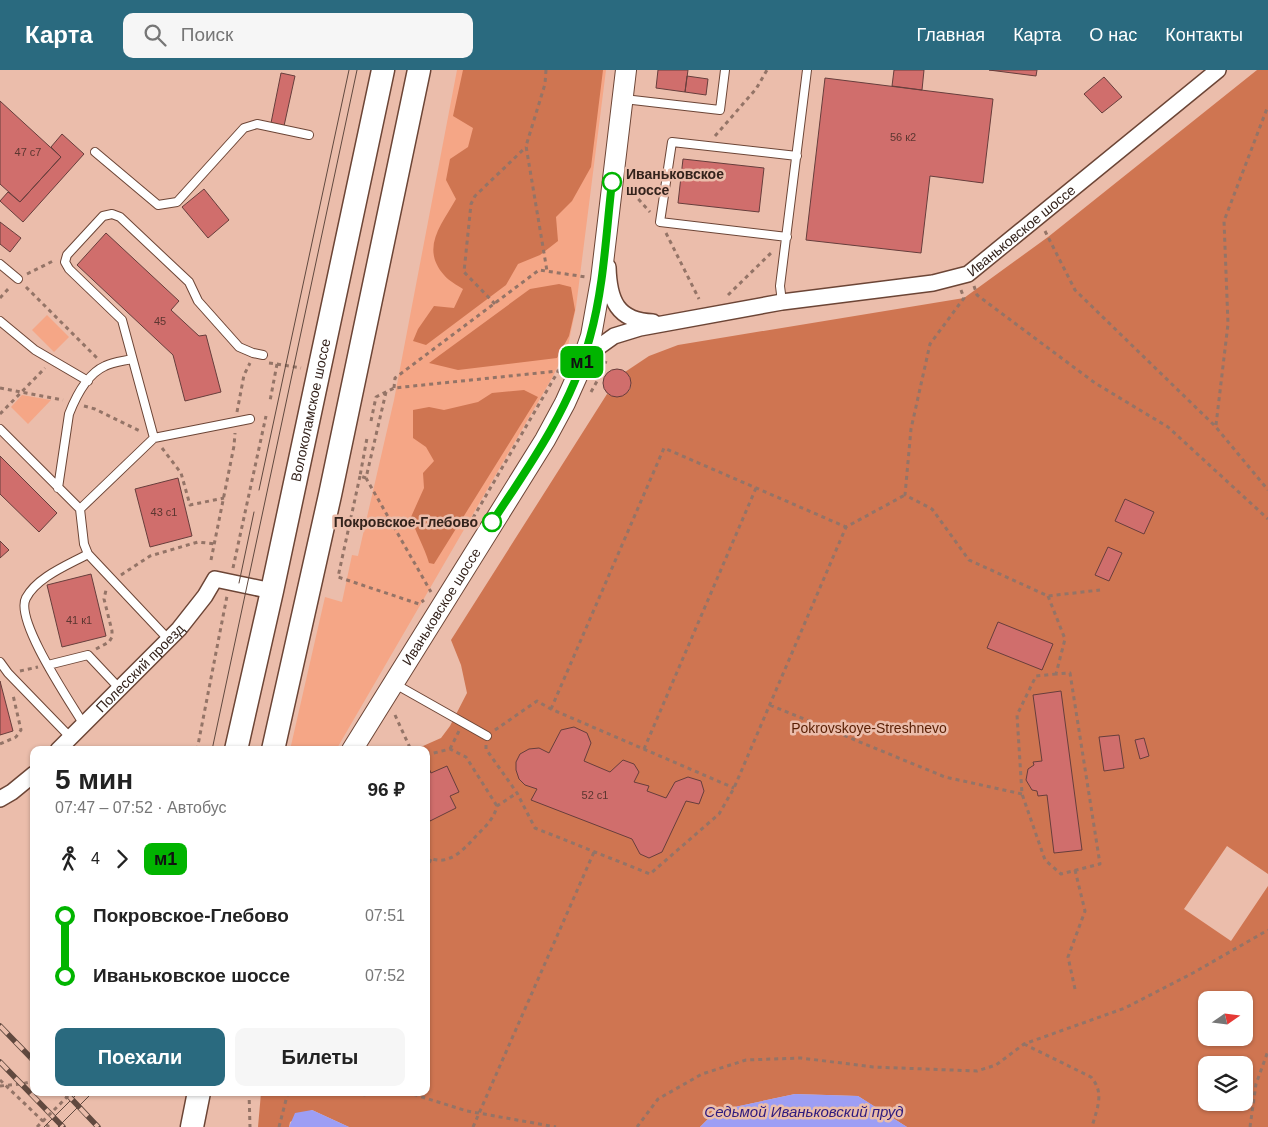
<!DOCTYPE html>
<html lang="ru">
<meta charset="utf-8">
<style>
body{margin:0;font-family:Helvetica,sans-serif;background:#f6f6f6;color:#222;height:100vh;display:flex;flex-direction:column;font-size:19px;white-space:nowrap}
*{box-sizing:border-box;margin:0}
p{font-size:16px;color:#767676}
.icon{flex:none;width:28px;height:28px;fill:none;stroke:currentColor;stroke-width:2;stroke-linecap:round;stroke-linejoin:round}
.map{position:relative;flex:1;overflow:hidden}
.details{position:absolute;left:30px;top:676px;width:400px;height:350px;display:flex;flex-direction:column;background:#fff;border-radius:10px;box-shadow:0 1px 4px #0004}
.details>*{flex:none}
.badge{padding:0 10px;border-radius:8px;font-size:18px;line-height:32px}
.needle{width:32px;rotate:76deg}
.controls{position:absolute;left:1198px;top:921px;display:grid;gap:10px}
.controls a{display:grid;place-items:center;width:55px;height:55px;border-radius:10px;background:#fff;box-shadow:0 1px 4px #0004;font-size:25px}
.map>.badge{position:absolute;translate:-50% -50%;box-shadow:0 0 0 2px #fff}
.legs{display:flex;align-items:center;gap:8px;height:55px;padding:0 25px;font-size:16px}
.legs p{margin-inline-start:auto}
.head{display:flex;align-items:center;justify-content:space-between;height:85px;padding:0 25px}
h1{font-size:28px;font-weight:700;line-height:38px}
.primary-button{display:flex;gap:10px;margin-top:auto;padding:10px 25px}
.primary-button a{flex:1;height:58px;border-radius:10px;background:#2a6a7f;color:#fff;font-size:20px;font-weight:700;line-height:58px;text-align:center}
.primary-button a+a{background:#f6f6f6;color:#222}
ul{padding:0 25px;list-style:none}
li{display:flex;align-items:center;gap:18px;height:60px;font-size:19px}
li i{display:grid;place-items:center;width:8px;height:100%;margin:0 6px;background:currentColor}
li i::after{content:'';width:12px;height:12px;margin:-6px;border:4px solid;border-radius:50%;background:#fff}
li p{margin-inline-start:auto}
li:first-child i{background:linear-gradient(#0000 50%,currentColor 0)}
li:last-child i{background:linear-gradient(currentColor 50%,#0000 0)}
header{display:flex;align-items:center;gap:30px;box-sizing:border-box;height:70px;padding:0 25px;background:#2a6a7f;color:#fff}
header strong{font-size:24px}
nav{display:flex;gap:28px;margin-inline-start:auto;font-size:18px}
.search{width:350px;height:45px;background:#f6f6f6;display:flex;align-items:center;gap:12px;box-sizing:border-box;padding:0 18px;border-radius:10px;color:#767676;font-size:19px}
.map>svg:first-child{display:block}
.green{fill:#f5a686}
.forest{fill:#cf7551;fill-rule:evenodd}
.water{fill:#9d9ef4}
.building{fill:#d06e6c;stroke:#673e3c}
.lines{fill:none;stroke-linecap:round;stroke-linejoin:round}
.lane-casing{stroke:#6c4536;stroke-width:10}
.street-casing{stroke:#6c4536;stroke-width:18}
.secondary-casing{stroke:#6c4536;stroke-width:22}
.primary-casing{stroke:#6c4536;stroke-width:25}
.path{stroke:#947467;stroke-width:3;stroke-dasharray:4 4;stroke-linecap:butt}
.lane{stroke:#fff;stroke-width:8}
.street{stroke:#fff;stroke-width:15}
.secondary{stroke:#fff;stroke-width:20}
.primary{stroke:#fff;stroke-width:22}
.tram{stroke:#61493f;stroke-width:1}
.rail-casing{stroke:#61493f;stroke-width:5.5}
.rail{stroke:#ebbdab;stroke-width:4;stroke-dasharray:11;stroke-linecap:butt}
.path-bridge{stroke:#947467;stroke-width:3;stroke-dasharray:4 4;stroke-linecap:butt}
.line-1-casing{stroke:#fff;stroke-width:11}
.line-1{stroke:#01b400;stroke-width:8}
.stop-1-dot{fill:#fff;stroke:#01b400;stroke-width:2.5}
.labels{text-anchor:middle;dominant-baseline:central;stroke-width:5;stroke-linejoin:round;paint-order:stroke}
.number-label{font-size:11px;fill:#5b3630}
.stop-label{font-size:14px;font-weight:bold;fill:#34231c;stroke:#ebbdab;text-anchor:start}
.street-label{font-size:14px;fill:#34231c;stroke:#ebbdab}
.park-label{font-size:14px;fill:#581e03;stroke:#ebbdab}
.water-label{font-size:15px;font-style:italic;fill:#2e1a7d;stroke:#ebbdab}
</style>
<header>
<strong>Карта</strong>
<div class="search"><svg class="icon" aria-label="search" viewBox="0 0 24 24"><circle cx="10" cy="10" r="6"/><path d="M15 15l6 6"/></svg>Поиск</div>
<nav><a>Главная</a><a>Карта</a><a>О нас</a><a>Контакты</a></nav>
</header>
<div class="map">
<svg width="1268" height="1057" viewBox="0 0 1268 1057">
<rect width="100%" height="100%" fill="#ebbdab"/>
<!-- green -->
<path class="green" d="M457,0H606L576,237L568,276L552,308L336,680H290L325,527L342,532L352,485L358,486L394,330Z
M47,245L69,267L54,282L32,260Z
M22,325L51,330L28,354L11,337Z"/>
<!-- forest -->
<path class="forest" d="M463,0H603L591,97L572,131L556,147L558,171L540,185L518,194L506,215L426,275L413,271L418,259L434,236L454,238L463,219C457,215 449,211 444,205C420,178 442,154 456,129L446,110L450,89L468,77L473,58L453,46Z
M1257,0H1268V804L1227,776L1184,839L1231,871L1268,816V1057H907L858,1026L795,1024L716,1041L700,1057H349L312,1040L290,1052L289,1057H258L261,1023L426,1022V680H414L441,668L450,656L467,623L461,595L451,570L607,324C625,331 640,317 625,302L649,286L678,275L964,228L1048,167ZM1206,930H1244V968H1206ZM1206,995H1244V1032H1206Z
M559,214L571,217L575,240L569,266L557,288L458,300L429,293L530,219Z
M524,320L538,327L434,494L429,493C424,476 416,464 411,447L424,418L423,403L434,391L426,377L413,368V340L429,337L444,340L478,332L492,323Z"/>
<!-- water -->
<path class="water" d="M795,1024L858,1026L907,1057H700L716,1041Z
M312,1040L349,1057H289L295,1043Z"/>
<!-- building -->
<path class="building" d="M658,0H688L685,22L656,18Z
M894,0H924L922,20L892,16Z
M989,0H1037L1036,6Z
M281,3L295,6L284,56L271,53Z
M687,6L708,9L706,25L685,22Z
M1104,7L1122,27L1102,43L1084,24Z
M825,8L993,29L983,113L930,106L921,183L806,170Z
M0,31L61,87L20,132L0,114Z
M62,64L84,84L23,152L0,131L8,122L20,132L61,87L51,77Z
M683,89L764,98L759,142L678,133Z
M204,119L229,150L208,168L182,137Z
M0,152L21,168L10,182L0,174Z
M106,163L179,231L171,240L199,266L206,265L221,322L185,331L173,285L77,195Z
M603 313a14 14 0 1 1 28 0a14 14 0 1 1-28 0Z
M0,386L57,443L39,462L0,424Z
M178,408L192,466L150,477L135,419Z
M1125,429L1154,442L1144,464L1115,451Z
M0,471L9,480L0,488Z
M1108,477L1122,483L1109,511L1095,505Z
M91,504L106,566L62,577L47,515Z
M998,552L1053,574L1042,600L987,578Z
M0,611L13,661L0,665Z
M1061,621L1082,780L1054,783L1047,725L1038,726L1037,721L1032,720L1026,710L1028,699L1034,695L1033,692L1042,691L1033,625Z
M574,657L587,663L591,673L584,691L610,702L623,690L634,694L639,702L634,712L649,716L647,721L666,728L675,712L688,707L701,711L704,721L699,734L686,731L662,782L649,788L640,784L632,769L531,730L537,719L525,715L519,709L516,700V692L520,684L529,679L539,678L549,683L561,660Z
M1119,665L1124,698L1104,701L1099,667Z
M1144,668L1149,686L1140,689L1135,670Z
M426,692L431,703L447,696L459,722L450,726L456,738L430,751L426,743Z"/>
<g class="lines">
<!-- lane casing -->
<g class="lane-casing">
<path id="lane" d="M624,29L720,40L725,0
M95,82L158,135L177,132L244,58L257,54L309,65
M787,167L660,152L672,72L797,86
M0,194L18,209
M782,232L780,216L807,0
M0,251L35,280L88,311
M250,349L154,368L122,250L69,199L65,192L67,185L103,146L112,144L120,147L189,212L198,231L239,277L253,283L263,285
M0,359L80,439L154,368
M58,418L69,344C76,326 87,304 105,296C113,292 124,291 132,289
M80,439L84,474L88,484L169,570
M0,592L8,603L71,668
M48,595L88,585L120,619
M395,614L487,666
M84,655C71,633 14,550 26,528C37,507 68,495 88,484"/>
</g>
<!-- street casing -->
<g class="street-casing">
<g id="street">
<path d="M608,197C609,230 617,251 653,252"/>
<path id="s1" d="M583,292L600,276L614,266L640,258L782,232L933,213L968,204L1218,0"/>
<path id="s2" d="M58,680L179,559L205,526L215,509L272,521"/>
<path d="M0,729L12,722L34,704"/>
</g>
</g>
<!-- secondary casing -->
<g class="secondary-casing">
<g id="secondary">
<path id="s3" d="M352,680L545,370L565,333L578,304L591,266L601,210L626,0"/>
</g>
</g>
<!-- primary casing -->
<g class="primary-casing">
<g id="primary">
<path id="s4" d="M236,680L272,521L383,0"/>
<path d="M273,680L330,425L419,0"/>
<path d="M192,1057L199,1022"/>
</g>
</g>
<!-- path -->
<path class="path" d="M546,0L545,14L526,76L547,201
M715,66L756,19L767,0
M633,123L650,142
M1045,161L1075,220L1215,356L1268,420
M666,163L699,229
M27,204L55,190
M974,216L977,225L1095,313L1168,357L1268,449
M26,217L97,288
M961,220L964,228L930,274L911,359L905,425L932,439L969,490L1048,526L1100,520
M728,225L773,181
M0,228L10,217
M495,234L464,202L471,134L475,126L526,77
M269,293L277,294L270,331
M277,294L301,298
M0,318L63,330
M394,318L395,308L539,200L586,207
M386,322L366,408L431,522
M591,322L601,304L606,291
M84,336L95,339L142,362
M237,342L244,305L250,293
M0,344L45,298
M371,351L376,327L394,318L558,301
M1216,355L1228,254L1224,151L1268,36
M162,378L181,403L190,435L224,428
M360,406L338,507L419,534L424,530
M366,408L360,406L367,368
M473,448L560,298
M211,490L234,376L235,363
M233,498L266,346
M121,505L150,486L198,472L215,474
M1048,526L1065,569L1056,604L1070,603L1100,794L1061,804L1045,790L1022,724L1017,645L1036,606L1056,604
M96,579L109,572L112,567V561L104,529L106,520
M20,601L38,597
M770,635L945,707L1022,724
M551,639L664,378L846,457
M395,645L411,680
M495,660L537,631L551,639L734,718
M0,674L16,667L21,660L13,625
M486,675V679L517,723L535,758L650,804L719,744L734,718L846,457L905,425
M450,679L459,661
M644,679L756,418
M197,680L227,526
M426,685L450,679L466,687L497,736
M426,786C448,799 464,779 478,764C487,755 494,748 497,736L517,723
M426,800L431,789
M1075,919L1068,887L1085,841L1075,800
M1024,974L1091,1007C1105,1023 1097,1038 1092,1057
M0,1010L49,1057
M0,1016L21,1014L34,1011
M249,1022L250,1057
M356,1022L363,1025L382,1022
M406,1022L467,1041L556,1057
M279,1057L288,1022
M473,1057L594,782
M637,1057L658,1029L702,1004L746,990L801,988L873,997L977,1001L996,995L1024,974L1125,938L1193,903L1268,860
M1250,1057L1256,1014L1268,981"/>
<!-- lane -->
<use href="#lane" class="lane"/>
<!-- street -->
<use href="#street" class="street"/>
<!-- secondary -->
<use href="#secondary" class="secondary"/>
<!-- primary -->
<use href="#primary" class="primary"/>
<!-- tram -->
<path class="tram" d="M259,420L349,0
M239,513L254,442
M212,680L357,0
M44,1057L79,1022
M58,1057L93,1022"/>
<!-- rail casing -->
<g class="rail-casing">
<path id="rail" d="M0,956L34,991
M0,992L63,1057
M65,1022L98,1057"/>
</g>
<!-- rail -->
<use href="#rail" class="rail"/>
<!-- path-bridge -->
<path class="path-bridge" d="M37,1057L72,1022"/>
</g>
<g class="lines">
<!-- line-1 casing -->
<g class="line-1-casing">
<path id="line-1" d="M492,452C531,394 572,335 590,267C604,217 606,163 612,112"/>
</g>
<!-- line-1 -->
<use href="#line-1" class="line-1"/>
</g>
<!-- markers -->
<g class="stop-1-dot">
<circle cx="612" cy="112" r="9"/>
<circle cx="492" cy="452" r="9"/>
</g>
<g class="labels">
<!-- number labels -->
<g class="number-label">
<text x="903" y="67">56 к2</text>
<text x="28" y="82">47 с7</text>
<text x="160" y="251">45</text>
<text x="164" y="442">43 с1</text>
<text x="79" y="550">41 к1</text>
<text x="595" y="725">52 с1</text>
</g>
<!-- stop labels -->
<g class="stop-label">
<text x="626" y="104">Иваньковское<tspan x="626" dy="16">шоссе</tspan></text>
<text x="478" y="452" text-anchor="end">Покровское-Глебово</text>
</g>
<!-- street labels -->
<g class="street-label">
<text stroke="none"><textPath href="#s1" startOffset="469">Иваньковское шоссе</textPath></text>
<text stroke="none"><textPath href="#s4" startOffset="348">Волоколамское шоссе</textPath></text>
<text stroke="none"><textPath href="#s3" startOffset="169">Иваньковское шоссе</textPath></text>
<text stroke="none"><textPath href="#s2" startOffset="116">Полесский проезд</textPath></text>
</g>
<!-- park labels -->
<g class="park-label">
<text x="869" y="658">Pokrovskoye-Streshnevo</text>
</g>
<!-- water labels -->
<g class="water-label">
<text x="804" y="1041">Седьмой Иваньковский пруд</text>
</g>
</g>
</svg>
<div class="controls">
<a><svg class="needle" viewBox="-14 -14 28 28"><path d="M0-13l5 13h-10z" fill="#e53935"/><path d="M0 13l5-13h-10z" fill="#767676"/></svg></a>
<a><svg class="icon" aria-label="layers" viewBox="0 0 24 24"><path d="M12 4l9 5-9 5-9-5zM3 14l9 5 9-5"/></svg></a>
</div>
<b class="badge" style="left:582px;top:292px;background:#01b400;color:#111">м1</b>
<section class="details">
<div class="head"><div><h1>5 мин</h1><p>07:47 – 07:52 · Автобус</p></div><b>96 ₽</b></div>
<div class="legs"><svg class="icon" aria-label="walk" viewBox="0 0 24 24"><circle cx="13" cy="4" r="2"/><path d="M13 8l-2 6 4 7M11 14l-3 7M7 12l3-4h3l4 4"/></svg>4<svg class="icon" aria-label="forward" viewBox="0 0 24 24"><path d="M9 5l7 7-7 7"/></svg><b class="badge" style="background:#01b400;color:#111">м1</b></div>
<ul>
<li><i style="color:#01b400"></i><b>Покровское-Глебово</b><p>07:51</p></li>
<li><i style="color:#01b400"></i><b>Иваньковское шоссе</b><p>07:52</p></li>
</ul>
<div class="primary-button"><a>Поехали</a><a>Билеты</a></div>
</section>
</div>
